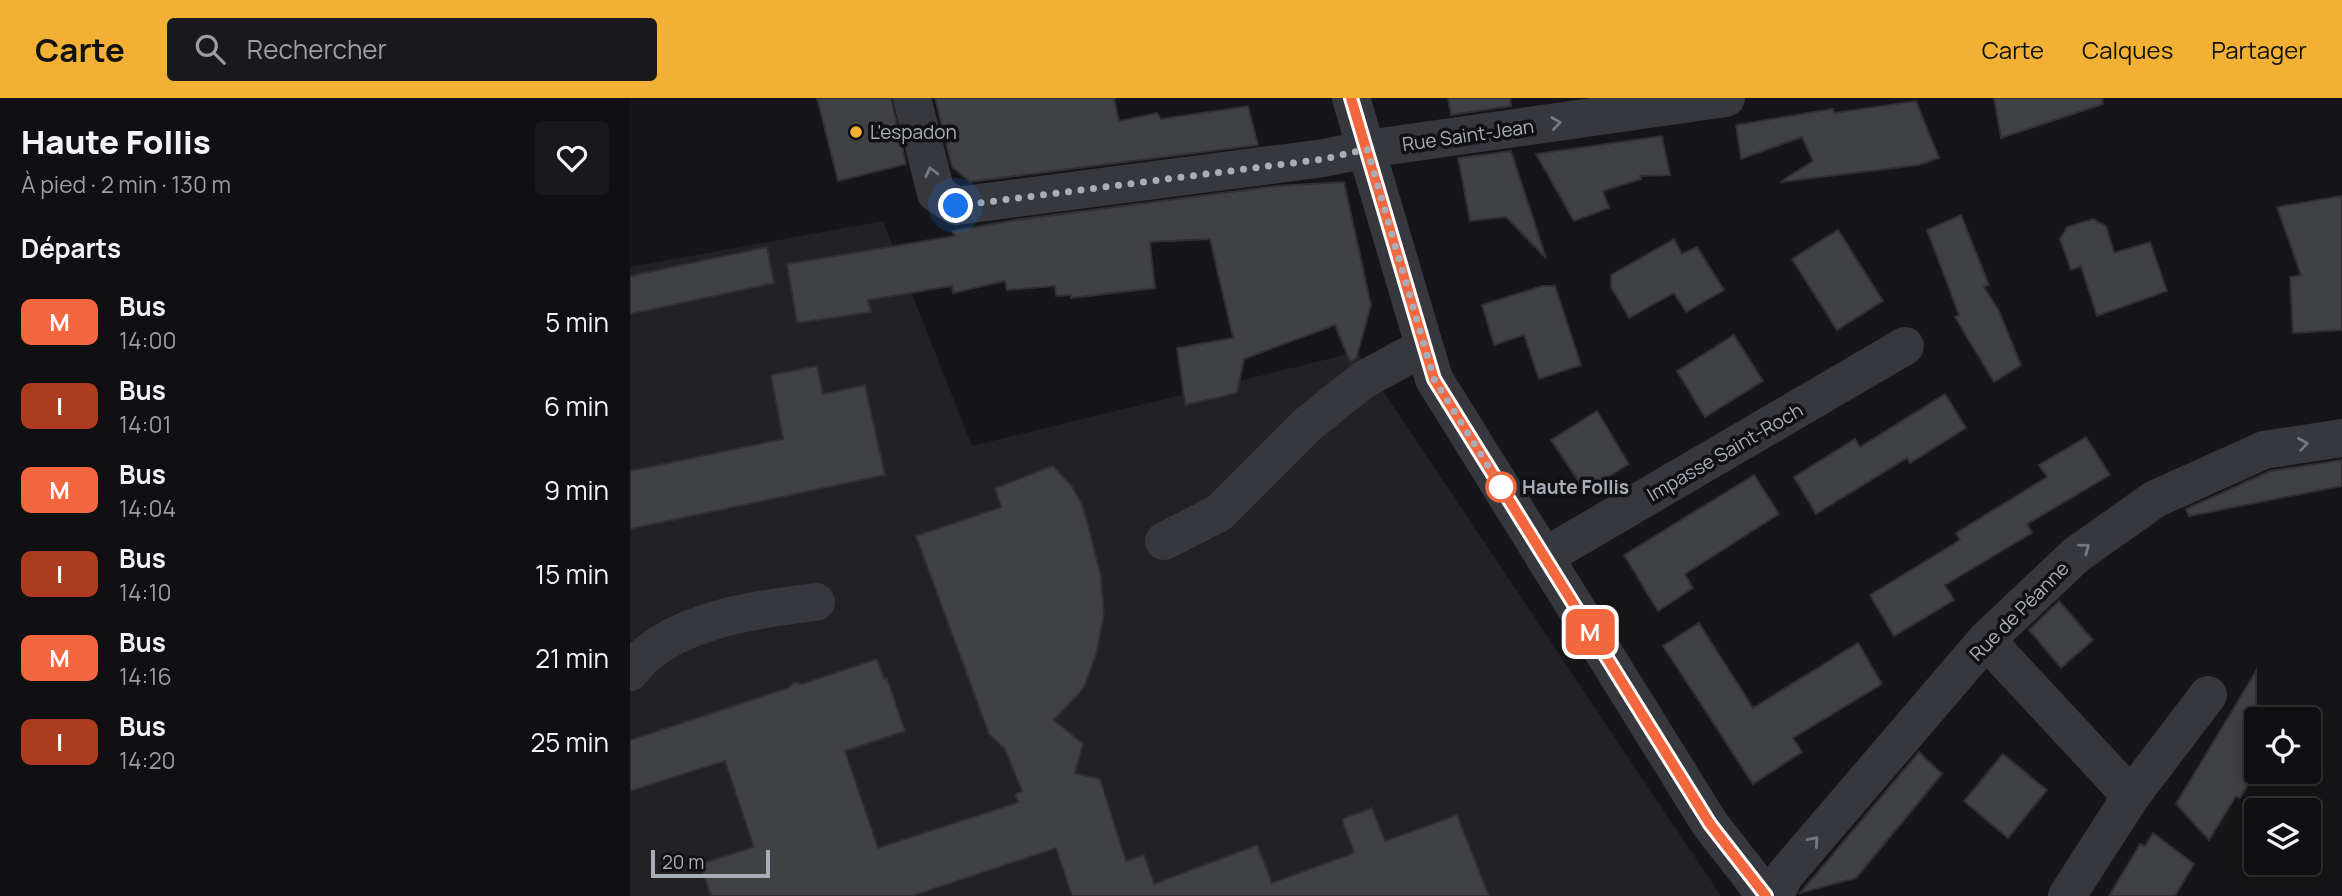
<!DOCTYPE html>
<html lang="fr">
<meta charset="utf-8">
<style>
body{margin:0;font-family:Manrope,sans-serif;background:#19191b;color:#f1f3f6;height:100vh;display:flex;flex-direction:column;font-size:26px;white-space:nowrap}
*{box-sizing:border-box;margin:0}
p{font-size:23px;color:#9c9d9f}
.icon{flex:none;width:38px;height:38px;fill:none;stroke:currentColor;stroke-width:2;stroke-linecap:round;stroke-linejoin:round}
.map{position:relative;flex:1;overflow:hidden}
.details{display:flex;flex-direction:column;background:#101012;width:630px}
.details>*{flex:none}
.badge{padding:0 14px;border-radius:10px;font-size:24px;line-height:46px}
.tools{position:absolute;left:1614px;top:609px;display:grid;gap:14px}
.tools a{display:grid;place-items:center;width:77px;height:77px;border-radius:7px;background:#101012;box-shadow:0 4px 18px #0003,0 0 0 2px #303032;font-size:35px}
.scale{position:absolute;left:21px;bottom:18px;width:119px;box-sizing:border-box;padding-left:7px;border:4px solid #a8adb8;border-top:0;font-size:19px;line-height:24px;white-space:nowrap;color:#a8adb8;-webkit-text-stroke:5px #111113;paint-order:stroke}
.you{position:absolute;width:35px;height:35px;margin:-18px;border:5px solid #fff;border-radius:50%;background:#1a73e8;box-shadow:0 0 0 10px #1a73e833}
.map>.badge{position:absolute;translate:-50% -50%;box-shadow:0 0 0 4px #fff}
h2{padding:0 21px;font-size:26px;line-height:63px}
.round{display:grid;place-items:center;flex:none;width:74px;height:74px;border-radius:7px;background:#19191b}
.summary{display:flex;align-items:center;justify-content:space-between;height:119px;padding:0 21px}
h1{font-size:33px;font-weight:800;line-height:52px}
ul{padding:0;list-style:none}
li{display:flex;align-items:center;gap:21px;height:84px;padding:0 21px}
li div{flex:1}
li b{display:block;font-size:26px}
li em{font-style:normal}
li .badge{min-width:77px;font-weight:700;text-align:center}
header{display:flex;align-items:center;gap:42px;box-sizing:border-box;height:98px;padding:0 35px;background:#f2b134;color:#111}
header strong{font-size:33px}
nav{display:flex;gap:38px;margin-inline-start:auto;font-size:24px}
.search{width:490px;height:63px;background:#19191b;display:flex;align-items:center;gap:18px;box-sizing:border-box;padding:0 24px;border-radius:7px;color:#9c9d9f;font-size:26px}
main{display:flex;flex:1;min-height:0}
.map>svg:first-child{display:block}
.built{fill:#222225}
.building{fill:#404145;stroke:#303034;stroke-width:2}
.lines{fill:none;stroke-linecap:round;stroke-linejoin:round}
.minor{stroke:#37383d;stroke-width:38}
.oneway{stroke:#757881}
.line-casing{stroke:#fff;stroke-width:16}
.line{stroke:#f2673d;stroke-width:10}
.walk{stroke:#a8adb8;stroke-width:7;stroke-dasharray:0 12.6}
.poi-dot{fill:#f2b134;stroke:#111113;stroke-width:2.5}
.stop-dot{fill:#fff;stroke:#f2673d;stroke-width:3.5}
.labels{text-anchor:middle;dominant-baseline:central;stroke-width:7;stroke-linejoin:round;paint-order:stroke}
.poi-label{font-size:19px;fill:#a8adb8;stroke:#111113;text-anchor:start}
.street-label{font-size:19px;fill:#a8adb8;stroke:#111113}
.stop-label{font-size:19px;font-weight:bold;fill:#a8adb8;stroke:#111113;text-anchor:start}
</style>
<header>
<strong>Carte</strong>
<div class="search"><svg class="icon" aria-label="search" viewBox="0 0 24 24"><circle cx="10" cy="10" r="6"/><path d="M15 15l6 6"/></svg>Rechercher</div>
<nav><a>Carte</a><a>Calques</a><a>Partager</a></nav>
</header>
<main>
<section class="details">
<div class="summary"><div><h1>Haute Follis</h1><p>À pied · 2 min · 130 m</p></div><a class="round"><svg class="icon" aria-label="heart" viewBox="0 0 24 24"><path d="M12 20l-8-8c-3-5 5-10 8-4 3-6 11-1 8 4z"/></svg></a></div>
<h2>Départs</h2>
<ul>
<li><span class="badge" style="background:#f2673d;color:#fff">M</span><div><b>Bus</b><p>14:00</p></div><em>5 min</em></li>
<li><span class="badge" style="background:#ad3c1e;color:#fff">I</span><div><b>Bus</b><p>14:01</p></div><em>6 min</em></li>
<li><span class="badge" style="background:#f2673d;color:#fff">M</span><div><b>Bus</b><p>14:04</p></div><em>9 min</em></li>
<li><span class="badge" style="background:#ad3c1e;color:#fff">I</span><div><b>Bus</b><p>14:10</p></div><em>15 min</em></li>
<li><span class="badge" style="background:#f2673d;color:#fff">M</span><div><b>Bus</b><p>14:16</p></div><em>21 min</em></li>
<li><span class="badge" style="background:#ad3c1e;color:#fff">I</span><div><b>Bus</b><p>14:20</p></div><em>25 min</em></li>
</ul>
</section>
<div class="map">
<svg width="1712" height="798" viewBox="0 0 1712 798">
<rect width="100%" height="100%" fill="#161618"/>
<!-- built -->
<path class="built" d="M253,123L342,348L727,254L1091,798H0V169Z"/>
<!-- building -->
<path class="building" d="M187,0H261L276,66L208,83Z
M305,0H484L489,23L527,15L531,21L618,8L628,47L340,84L322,69Z
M818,0H880L881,8L821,17Z
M1364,0H1472L1473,6L1371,40Z
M1286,3L1309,60L1289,67L1150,84L1183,63L1172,39L1111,61L1106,27L1203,11L1204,15Z
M1032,38L1040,77L1010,78L1011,81L973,93L979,110L944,123L906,56Z
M881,53L916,160L876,119L840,123L828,60Z
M714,84L741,207L726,261L720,264L705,227L614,261L607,295L555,307L547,250L603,240L580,141L520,144L525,190L441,200V197L426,198L425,188L377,192L375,183L323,195L322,188L238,202L241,214L167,225L157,166L324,138L323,133L385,122L646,88Z
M1712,98V232L1663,235L1660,179L1671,177L1647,109Z
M1331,117L1359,187L1354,189L1369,213L1391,267L1364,284L1325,219L1329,217L1297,132Z
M1463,121L1476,128L1484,155L1520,144L1537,193L1467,218L1451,168L1441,172L1430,141L1437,129Z
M1208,132L1253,203L1207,232L1162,161Z
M1044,141L1052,156L1067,149L1094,192L1056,214L1044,195L999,220L981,189V177Z
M137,149L144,185L0,216V178Z
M912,188H925L951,267L909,281L894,237L864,247L852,207Z
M1104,237L1133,283L1075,319L1047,273Z
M187,268L193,296L235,287L255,377L0,431V373L153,341L141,277Z
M1315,296L1336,330L1280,365L1277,360L1186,416L1164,379L1225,341L1230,349Z
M967,313L999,366L955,393L921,342Z
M1456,339L1480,377L1397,426L1402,435L1315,487L1324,502L1264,538L1240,497L1330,442L1326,435L1417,379L1409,367Z
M1712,362V388L1559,418L1556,411L1640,373Z
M423,368L441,387L453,408L471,478L474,517L466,557L453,591L424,622L453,646L445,675L470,681L496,763L514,757L524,786L627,747L642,785L724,755L712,721L742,710L755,743L827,717L859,798H442L426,750L282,798H81L70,766L124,749L95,663L0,693V642L158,590L164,584L172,586L247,561L254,581L257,580L275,633L215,653L248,750L389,704L385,697L392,693L375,651L359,636L286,438L371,409L365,390Z
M1124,377L1149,416L1055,476L1063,490L1028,513L994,457Z
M1429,503L1463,542L1431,570L1399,532Z
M1069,525L1123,610L1228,545L1252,586L1163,640L1172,654L1123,686L1033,548Z
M1626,573V674L1610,700L1606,698L1579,742L1546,706Z
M1289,654L1312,676L1226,780L1170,795Z
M1373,656L1417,692L1378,740L1334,703Z
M1523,735L1564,766L1545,798H1479L1510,746L1515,748Z"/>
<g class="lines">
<!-- minor -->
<path class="minor" d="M282,0L306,95L326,108L694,60L737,51L1096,0
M721,0L804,281L1080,726L1136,798
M534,443L589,415L678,326L733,282L792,250
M914,459L1275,248
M1356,542L1501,698L1578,597
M0,574C37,523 126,511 186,504
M1145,798L1154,778L1356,542L1446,457L1525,401L1634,352L1712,340
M1437,798L1501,698"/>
</g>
<!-- one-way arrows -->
<defs><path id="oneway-chevron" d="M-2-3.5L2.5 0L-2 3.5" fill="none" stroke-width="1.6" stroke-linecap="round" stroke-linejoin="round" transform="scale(1.75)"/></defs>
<g class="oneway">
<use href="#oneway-chevron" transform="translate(926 25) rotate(-8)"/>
<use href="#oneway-chevron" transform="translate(301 74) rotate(-104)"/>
<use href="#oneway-chevron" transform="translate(1673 346) rotate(-9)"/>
<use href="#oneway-chevron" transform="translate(1455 450) rotate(-36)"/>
<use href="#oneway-chevron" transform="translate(1184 743) rotate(-49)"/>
</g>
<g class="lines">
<!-- line casing -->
<g class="line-casing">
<path id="line" d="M721,0L804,281L1080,726L1136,798"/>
</g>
<!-- line -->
<use href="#line" class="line"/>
<!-- walk -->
<path class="walk" d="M326,108L694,61L737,51L804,281L873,392L871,389"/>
</g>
<!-- markers -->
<circle class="poi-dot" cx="226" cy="34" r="7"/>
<circle class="stop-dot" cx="871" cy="389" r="14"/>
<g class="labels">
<!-- poi labels -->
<g class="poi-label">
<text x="240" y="34">L'espadon</text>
</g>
<!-- street labels -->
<g class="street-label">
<text transform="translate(838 37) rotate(-8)">Rue Saint-Jean</text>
<text transform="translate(1095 354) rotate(-30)">Impasse Saint-Roch</text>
<text transform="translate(1389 513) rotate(-45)">Rue de Péanne</text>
</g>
<!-- stop labels -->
<g class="stop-label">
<text x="892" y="389">Haute Follis</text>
</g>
</g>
</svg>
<div class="tools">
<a><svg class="icon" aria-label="locate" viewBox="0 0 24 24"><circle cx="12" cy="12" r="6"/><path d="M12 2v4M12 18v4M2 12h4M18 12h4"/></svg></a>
<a><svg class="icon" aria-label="layers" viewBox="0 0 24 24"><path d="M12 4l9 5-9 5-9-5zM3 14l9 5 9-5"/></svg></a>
</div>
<div class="scale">20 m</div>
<div class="you" style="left:326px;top:108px"></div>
<b class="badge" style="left:960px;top:534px;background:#f2673d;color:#fff">M</b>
</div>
</main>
